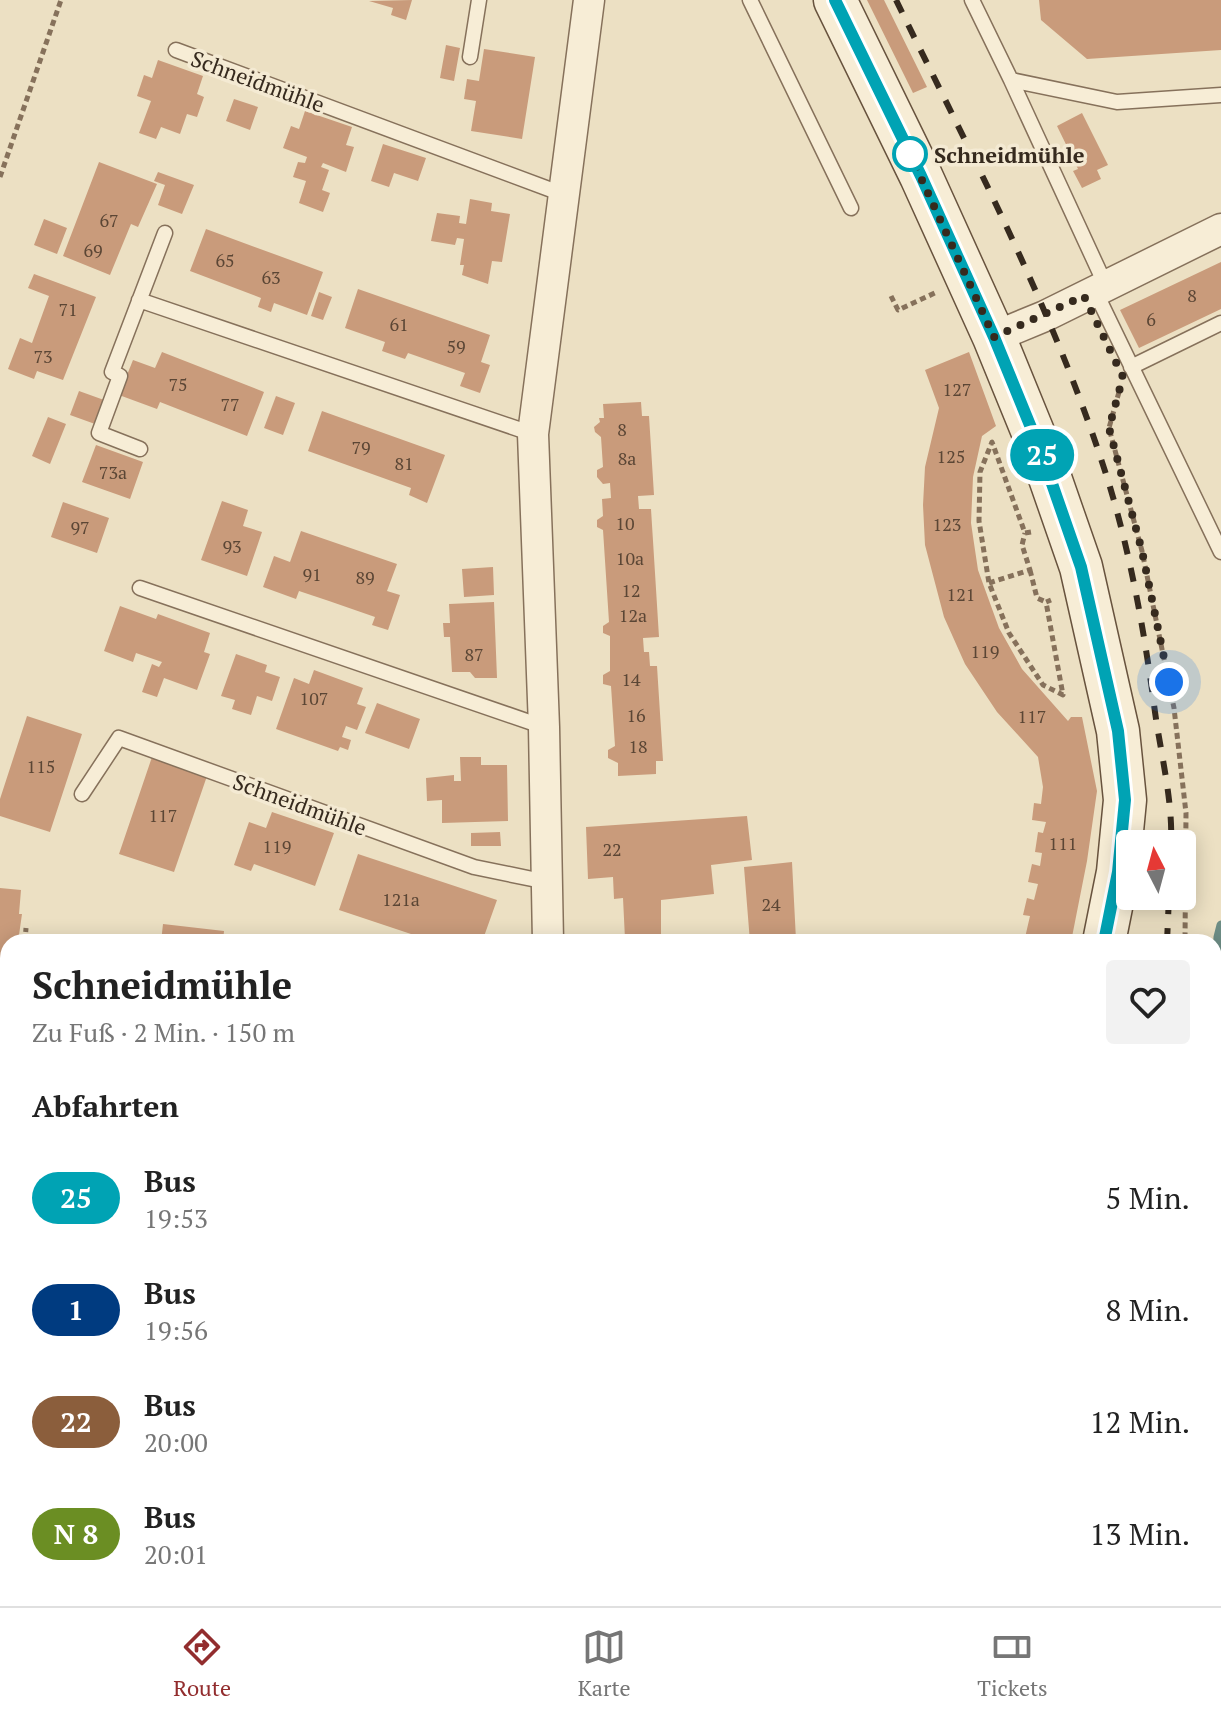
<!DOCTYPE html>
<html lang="de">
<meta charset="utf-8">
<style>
body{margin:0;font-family:"PT Serif",serif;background:#f2f2f2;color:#222;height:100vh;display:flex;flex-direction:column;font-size:30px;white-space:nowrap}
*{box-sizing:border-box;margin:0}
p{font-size:26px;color:#767676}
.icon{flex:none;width:44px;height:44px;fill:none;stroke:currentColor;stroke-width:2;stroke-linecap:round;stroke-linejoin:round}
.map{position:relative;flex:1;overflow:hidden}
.sheet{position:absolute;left:0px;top:934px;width:1222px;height:672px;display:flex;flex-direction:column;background:#fff;border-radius:24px 24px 0 0;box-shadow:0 4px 20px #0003}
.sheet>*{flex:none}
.badge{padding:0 16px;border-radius:26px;font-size:28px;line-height:52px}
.needle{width:52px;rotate:354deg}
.tools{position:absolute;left:1116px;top:830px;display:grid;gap:16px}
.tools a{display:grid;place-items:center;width:80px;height:80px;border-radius:8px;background:#fff;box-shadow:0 4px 20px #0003;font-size:40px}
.you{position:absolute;width:40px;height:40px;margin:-20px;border:6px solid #fff;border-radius:50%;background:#1a73e8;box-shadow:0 0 0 12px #1a73e833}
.map>.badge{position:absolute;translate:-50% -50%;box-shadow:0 0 0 4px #fff}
h2{padding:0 32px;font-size:30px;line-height:72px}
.round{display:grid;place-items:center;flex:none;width:84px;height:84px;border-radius:8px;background:#f2f2f2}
.head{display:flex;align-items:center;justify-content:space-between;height:136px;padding:0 32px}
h1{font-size:38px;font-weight:800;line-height:60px}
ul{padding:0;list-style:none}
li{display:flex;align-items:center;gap:24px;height:112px;padding:0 32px}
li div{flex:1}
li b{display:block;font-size:30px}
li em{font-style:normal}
li .badge{min-width:88px;font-weight:700;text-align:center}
.menu{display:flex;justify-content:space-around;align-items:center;height:112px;border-top:2px solid #e0e0e0;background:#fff;font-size:22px;color:#767676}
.menu a{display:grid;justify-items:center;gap:4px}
.menu .current{color:#922d2e}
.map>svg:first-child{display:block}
.green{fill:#c4ca98}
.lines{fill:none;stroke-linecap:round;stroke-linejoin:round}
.stream{stroke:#6d8d85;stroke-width:9}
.building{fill:#c99b7b}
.lane-casing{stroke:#86715b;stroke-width:17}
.street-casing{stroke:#86715b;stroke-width:33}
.secondary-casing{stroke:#68533e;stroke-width:45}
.path{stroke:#86715b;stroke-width:5;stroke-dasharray:6 4;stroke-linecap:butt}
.lane{stroke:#f7edd6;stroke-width:14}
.street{stroke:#f7edd6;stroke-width:30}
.secondary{stroke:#f7edd6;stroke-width:42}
.rail{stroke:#362a1e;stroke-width:6;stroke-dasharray:14 14;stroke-linecap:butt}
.line-casing{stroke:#fff;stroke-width:18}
.line{stroke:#00a3b4;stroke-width:12}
.walk{stroke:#362a1e;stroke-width:8;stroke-dasharray:0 14.4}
.stop-dot{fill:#fff;stroke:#00a3b4;stroke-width:4}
.labels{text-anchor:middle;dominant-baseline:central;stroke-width:7;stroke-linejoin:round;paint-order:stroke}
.number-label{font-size:18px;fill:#5b4635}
.street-label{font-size:22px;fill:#362a1e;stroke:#f4ead3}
.stop-label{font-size:22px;font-weight:bold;fill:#362a1e;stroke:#f4ead3;text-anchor:start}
</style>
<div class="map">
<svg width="1221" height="1606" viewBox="0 0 1221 1606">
<rect width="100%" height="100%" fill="#ece0c3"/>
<!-- green -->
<path class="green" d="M845,1598H1031V1606H841Z"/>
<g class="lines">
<!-- stream -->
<path class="stream" d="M1214,1012L1218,937L1221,925
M1214,1037L1221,1087"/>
</g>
<!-- building -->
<path class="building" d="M412,0L406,20L391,15L393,8L369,1Z
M867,0H884L927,87L913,93Z
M1039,0H1221V50L1087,59L1041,20Z
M446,45L460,48L454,81L440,78Z
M484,49L535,57L522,139L471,131L476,101L464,99L467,79L479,81Z
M158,60L203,76L197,94L204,97L197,117L187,114L180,134L161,127L156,139L139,133L151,101L137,96L144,75L152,78Z
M234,99L258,107L250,130L226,121Z
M305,111L352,127L346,145L354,147L346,172L323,163L321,167L329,170L322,190L330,193L323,212L299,203L306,181L293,177L298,162L305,163L307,157L283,148L291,126L299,129Z
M1082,113L1108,165L1097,170L1101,179L1082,188L1073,171L1078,169L1057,126Z
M383,144L426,158L418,181L394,173L389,187L371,181Z
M99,162L157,184L138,227L131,224L110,275L63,256Z
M158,172L194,185L182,214L158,205L165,185L154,181Z
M470,199L492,203L491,211L510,214L502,262L492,261L488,284L462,275L464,265H460L464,239L457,238L455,245L431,241L437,213L460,216L459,223L466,224Z
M44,219L67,228L57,254L34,245Z
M206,229L323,272L307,315L274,303L271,312L258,307L261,298L190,271Z
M1221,262V309L1139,348L1120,310Z
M34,274L96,297L63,380L37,371L34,379L8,369L20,338L32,343L49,296L28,288Z
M358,289L490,335L481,362L490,365L480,393L460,386L465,373L408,353L405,359L382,351L385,342L345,328Z
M319,292L332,297L323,320L311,316Z
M162,352L264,392L247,436L160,402L157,409L119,395L133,360L155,368Z
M969,352L996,426L982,436L973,477L971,523L978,570L999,628L1022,669L1068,721L1071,717H1082L1097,791L1087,861L1071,942H1024L1030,916L1023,915L1027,898L1034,900L1038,884L1028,882L1032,864L1040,866L1042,853L1035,852L1038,832L1043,833L1046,822L1032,820L1034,803L1041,804L1043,787L1038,757L997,712L965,664L944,617L925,545L923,505L925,467L939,408L925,370Z
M79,391L104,400L95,424L70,415Z
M276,396L295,403L283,435L264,428Z
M641,402L642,416H649L654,495L638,496L639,509H651L659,637L643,638L644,652H649L650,666H657L663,761H656V774L618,776V763L608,758V750L615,746L611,686L603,684V675L610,671V636L603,633V626L609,622L603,530L597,527V520L603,516L602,499L611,498L610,483L603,484L597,477V470L603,467L601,437L595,432L594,427L600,422L599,418H604L603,404Z
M322,411L445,455L427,503L409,495L411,488L308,451Z
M48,417L66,424L50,464L32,456Z
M96,445L143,462L130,499L82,482Z
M222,501L248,510L243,526L262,532L247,576L201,560Z
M63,502L109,518L97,553L51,537Z
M301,531L397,564L387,591L400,595L388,630L372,625L375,617L329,601L299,591L296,599L263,587L274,556L290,562Z
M493,567L494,595L464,597L462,569Z
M494,602L497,678H475L470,672H452L450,637H444L443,623H450L449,604Z
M120,606L156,619L158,614L210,633L204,652L210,654L197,690L164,678L157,697L142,692L152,664L159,667L162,662L136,653L133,662L104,651Z
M236,654L267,665L265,672L280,677L272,701L257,696L251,715L232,709L235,700L221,696Z
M314,670L363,688L357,704L366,707L357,730L346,726L342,737L351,740L348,750L340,747L338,751L276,729L294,678L309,684Z
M377,703L420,719L409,749L365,733Z
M27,716L82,734L50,832L0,816V799Z
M152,757L207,776L174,872L119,854Z
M460,757H481V765H507L508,821L442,823V800L427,801L426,778L454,775V781H461Z
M272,812L334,833L315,886L254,864L251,871L234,865L249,822L266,828Z
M747,816L752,860L711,865L714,894L661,900V942H614V939H625L623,898L614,899L613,877L588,879L586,827Z
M500,832L501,846H471V833Z
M358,854L497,900L482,942H435L339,910Z
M792,862L796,940L750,942L744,867Z
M0,888L21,890L19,914H22L18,942H8V1080L2,1141H0Z
M163,924L224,931L223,942H161Z
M1214,1377L1221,1385V1556L1214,1543Z
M1221,1576V1606H1167V1599L1214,1598V1580Z
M44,1598H121L125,1602L130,1598H162L171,1606H50Z
M460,1598H504V1606H460Z
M574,1598H628V1606H574Z"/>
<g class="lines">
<!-- lane casing -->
<g class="lane-casing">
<path id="lane" d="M750,0L851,208
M972,0L1011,80L1117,102L1221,95
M176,50L565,195
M470,57L479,0
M1011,80L1106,286
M1095,291L1221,552
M139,300L533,434
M1131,367L1221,323
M140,449L99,433L120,376L112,372L165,233
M140,588L544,727
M82,794L119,738L474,867L547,882"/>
</g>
<!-- street casing -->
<g class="street-casing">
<path id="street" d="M994,337L1045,316L1221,229
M548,942L544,727L533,434L589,0
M0,1230L8,1231
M545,1606V1598
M811,1606L815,1598"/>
</g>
<!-- secondary casing -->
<g class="secondary-casing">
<path id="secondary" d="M835,0L921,176L994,337L1041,452L1081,567L1118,731L1125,800L1118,872L1104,942
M1214,1272L1221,1284"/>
</g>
<!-- path -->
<path class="path" d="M0,177L61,0
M891,296L898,310L937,292
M1119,392L1109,428L1142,551L1174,708L1186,813L1185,942
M1031,532L1025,533L992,442L980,472L979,521L989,583L1009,633L1043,685L1063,695L1046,602L1051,600
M1030,570L1037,598L1046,602
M989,583L1030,570L1022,545L1025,533
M25,942L26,928
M0,1162L8,1150"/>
<!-- lane -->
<use href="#lane" class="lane"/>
<!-- street -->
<use href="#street" class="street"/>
<!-- secondary -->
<use href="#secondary" class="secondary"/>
<!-- rail -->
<path class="rail" d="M896,0C973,158 1058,318 1110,487C1132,561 1145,636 1155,712C1161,755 1173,801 1171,844
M1167,942L1169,896
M1107,1606L1108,1598"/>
</g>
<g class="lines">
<!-- line casing -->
<g class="line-casing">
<path id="line" d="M835,0L921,176L994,337L1041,452L1081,567L1118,731L1125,800L1118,872L1104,942"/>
</g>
<!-- line -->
<use href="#line" class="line"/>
<!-- walk -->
<path class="walk" d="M910,154L994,337L1084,296L1123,377L1109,428L1142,551L1169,682"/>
</g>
<!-- markers -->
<circle class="stop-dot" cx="910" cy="154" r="16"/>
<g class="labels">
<!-- number labels -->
<g class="number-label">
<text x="109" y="220">67</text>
<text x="93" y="250">69</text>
<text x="225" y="260">65</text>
<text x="271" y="277">63</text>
<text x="1192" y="295">8</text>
<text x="68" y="309">71</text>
<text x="1151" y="319">6</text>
<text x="399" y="324">61</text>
<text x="456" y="346">59</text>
<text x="43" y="356">73</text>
<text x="178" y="384">75</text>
<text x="957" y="389">127</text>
<text x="230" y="404">77</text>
<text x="622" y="429">8</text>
<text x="361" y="447">79</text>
<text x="951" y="456">125</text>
<text x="627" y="458">8a</text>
<text x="404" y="463">81</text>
<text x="113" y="472">73a</text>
<text x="625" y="523">10</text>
<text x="947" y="524">123</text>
<text x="80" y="527">97</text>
<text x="232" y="546">93</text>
<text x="630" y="558">10a</text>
<text x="312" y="574">91</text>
<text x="365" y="577">89</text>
<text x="631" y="590">12</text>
<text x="961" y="594">121</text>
<text x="633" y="615">12a</text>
<text x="985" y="651">119</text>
<text x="474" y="654">87</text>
<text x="631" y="679">14</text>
<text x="314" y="698">107</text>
<text x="636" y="715">16</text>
<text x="1032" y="716">117</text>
<text x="638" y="746">18</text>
<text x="41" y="766">115</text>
<text x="163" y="815">117</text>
<text x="1063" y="843">111</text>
<text x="277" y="846">119</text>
<text x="612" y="849">22</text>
<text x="401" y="899">121a</text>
<text x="771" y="904">24</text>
</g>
<!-- street labels -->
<g class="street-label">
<text transform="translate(258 81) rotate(20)">Schneidmühle</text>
<text transform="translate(300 804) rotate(20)">Schneidmühle</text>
</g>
<!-- stop labels -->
<g class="stop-label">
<text x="934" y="154">Schneidmühle</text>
</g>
</g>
</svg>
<div class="tools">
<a><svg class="needle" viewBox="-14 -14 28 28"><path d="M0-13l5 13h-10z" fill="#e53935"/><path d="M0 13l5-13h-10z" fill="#767676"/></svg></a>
</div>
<div class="you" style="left:1169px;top:682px"></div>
<b class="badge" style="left:1042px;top:455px;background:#00a3b4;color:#fff">25</b>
<section class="sheet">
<div class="head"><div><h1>Schneidmühle</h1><p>Zu Fuß · 2 Min. · 150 m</p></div><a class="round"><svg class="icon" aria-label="heart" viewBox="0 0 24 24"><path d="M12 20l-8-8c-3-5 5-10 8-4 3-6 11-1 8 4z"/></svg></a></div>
<h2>Abfahrten</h2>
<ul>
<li><span class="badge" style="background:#00a3b4;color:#fff">25</span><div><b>Bus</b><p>19:53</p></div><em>5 Min.</em></li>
<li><span class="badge" style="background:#003b80;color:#fff">1</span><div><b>Bus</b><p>19:56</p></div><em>8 Min.</em></li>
<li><span class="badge" style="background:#8b5e3c;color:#fff">22</span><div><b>Bus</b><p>20:00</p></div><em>12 Min.</em></li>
<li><span class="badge" style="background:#6b8e23;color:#fff">N 8</span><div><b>Bus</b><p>20:01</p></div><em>13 Min.</em></li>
</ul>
</section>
</div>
<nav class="menu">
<a class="current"><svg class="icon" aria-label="directions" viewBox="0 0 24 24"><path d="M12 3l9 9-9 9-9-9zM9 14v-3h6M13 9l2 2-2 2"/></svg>Route</a>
<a><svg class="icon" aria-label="map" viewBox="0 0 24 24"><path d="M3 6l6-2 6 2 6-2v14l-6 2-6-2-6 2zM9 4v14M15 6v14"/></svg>Karte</a>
<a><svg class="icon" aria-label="tickets" viewBox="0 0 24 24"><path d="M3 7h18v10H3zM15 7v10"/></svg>Tickets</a>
</nav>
